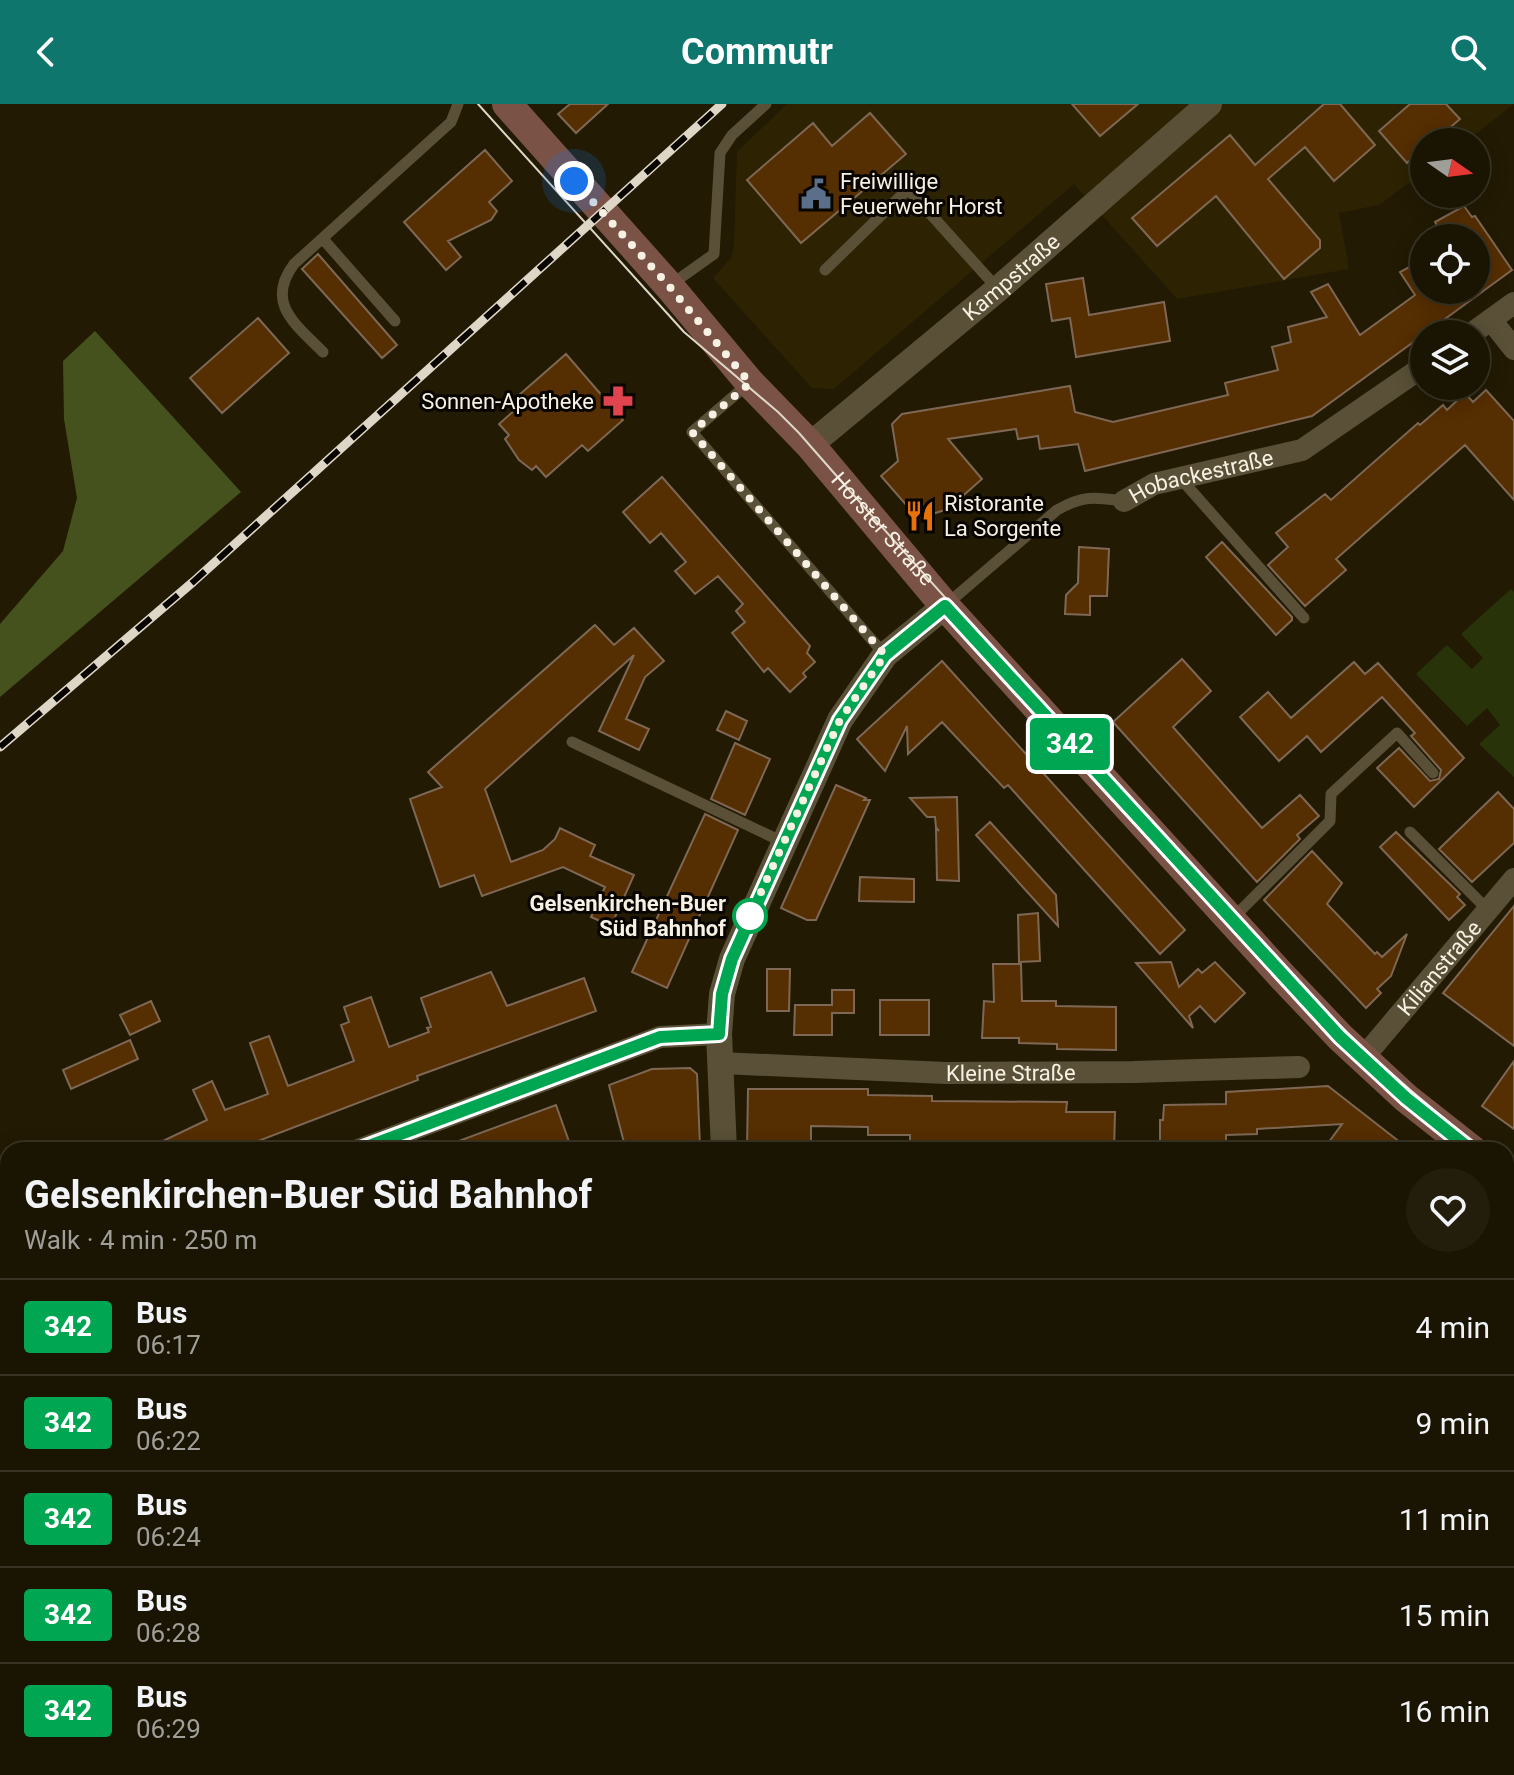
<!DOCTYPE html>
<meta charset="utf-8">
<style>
body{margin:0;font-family:Roboto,sans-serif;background:#231d0c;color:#f1f3f6;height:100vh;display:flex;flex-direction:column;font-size:30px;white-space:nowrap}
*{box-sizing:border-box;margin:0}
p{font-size:26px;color:#9f9e99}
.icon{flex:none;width:44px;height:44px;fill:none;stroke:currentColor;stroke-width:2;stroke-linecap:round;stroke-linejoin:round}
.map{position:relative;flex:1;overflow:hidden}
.details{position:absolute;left:0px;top:1038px;width:1514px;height:634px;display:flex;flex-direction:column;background:#1a1402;border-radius:24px 24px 0 0;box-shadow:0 4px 20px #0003,0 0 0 2px #383324}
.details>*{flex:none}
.badge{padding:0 16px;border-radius:6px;font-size:28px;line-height:52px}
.needle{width:52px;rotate:104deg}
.controls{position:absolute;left:1410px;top:24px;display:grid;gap:16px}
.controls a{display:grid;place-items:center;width:80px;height:80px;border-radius:50%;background:#1a1402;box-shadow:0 4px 20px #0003,0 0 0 2px #383324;font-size:40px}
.you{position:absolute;width:40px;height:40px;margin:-20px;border:6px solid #fff;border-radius:50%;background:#1a73e8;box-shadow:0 0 0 12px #1a73e833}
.map>.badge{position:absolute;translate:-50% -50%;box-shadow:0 0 0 4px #fff}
.round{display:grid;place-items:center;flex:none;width:84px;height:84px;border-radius:42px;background:#231d0c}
.overview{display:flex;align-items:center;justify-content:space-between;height:136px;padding:0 24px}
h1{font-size:38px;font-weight:700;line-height:60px}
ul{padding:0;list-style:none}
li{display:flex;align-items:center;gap:24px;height:96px;padding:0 24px;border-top:2px solid #383324}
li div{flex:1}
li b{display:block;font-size:30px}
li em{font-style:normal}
li .badge{min-width:88px;font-weight:700;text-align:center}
header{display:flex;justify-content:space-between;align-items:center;height:104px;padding:0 24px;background:#0f766e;color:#fff;font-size:36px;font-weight:700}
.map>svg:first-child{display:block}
.built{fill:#2d2303}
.green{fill:#29330a}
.forest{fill:#45521d}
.building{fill:#552e01;stroke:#7e6855;stroke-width:2}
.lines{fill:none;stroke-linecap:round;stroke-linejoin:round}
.service{stroke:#595037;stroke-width:11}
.minor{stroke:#595037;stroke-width:22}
.tertiary{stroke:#595037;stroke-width:26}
.secondary{stroke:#7a5246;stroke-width:30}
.tram{stroke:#ded7c8;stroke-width:2}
.rail-casing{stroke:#ded7c8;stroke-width:9}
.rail{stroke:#080501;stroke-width:6;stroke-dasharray:18;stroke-linecap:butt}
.line-casing{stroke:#fff;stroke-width:18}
.line{stroke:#00a651;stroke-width:12}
.walk{stroke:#f7f1e3;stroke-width:8;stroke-dasharray:0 14.4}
.stop-dot{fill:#fff;stroke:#00a651;stroke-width:4}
.labels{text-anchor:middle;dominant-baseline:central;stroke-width:6;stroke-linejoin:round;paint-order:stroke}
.poi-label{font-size:22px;fill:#f7f1e3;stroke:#080501;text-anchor:start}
.street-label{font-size:22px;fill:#f7f1e3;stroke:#080501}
.stop-label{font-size:22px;font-weight:bold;fill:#f7f1e3;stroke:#080501;text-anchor:end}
</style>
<header><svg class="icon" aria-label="back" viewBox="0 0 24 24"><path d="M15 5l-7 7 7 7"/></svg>Commutr<svg class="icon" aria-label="search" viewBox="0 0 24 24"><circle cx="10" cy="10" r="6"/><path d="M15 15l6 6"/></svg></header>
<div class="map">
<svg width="1514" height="1671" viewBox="0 0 1514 1671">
<rect width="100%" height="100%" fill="#221a03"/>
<!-- built -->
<path class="built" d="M787,0H1514L1465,38H1424V68L1379,101L1339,109L1349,165L1177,195L1074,80L834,285L812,284L713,174L731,154L734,142L737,48Z"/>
<!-- green -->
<path class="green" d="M1511,485L1514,488V673L1479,640L1500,621L1487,604L1467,622L1416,570L1447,541L1472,565L1483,554L1461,530Z"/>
<!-- forest -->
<path class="forest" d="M95,227L241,388L0,593V520L63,447L77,394L64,315L63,257Z"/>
<!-- building -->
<path class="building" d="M570,0H608L576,29L558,10Z
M1072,0H1138L1100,32Z
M1324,0H1340L1375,41L1334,77L1305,43L1268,75L1320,136V144L1284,175L1216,92L1157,142L1132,114L1230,31L1255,61Z
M1410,0H1446L1460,15L1437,35L1435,33L1430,38H1424V43L1407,59L1379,27Z
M870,9L906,50L801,139L747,76L813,19L832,42Z
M485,46L512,77L489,98L497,107L491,116L448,137L461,153L446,166L404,118Z
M1464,102L1472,113L1475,112L1512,166L1312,312L1085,367L1078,340L1040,345L1038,332L1018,335L1016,325L948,335L982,375L948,405L923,413L915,411L881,372L898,357L892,320L902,310L1070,282L1075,308L1113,318L1228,291L1225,279L1278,266L1272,243L1291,238L1288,223L1327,213L1311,188L1328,180L1360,231L1415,191L1400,168L1424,155V186H1476V134H1444L1435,118Z
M318,150L397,241L382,254L302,165Z
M1083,174L1089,211L1164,198L1170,237L1076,253L1070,214L1052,217L1046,180Z
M258,214L289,249L222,309L190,274Z
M566,250L623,316L588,347L582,341L546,373L536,362L532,366L519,356L505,335L509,331L499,320L525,297L519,291Z
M1486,286L1514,317V396L1465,341L1336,455L1346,466L1305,502L1268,461L1288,443L1276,429L1325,390L1331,396L1418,319L1420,321L1443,301L1447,306L1465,289L1473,298Z
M662,373L810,542L807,549L815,558L803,569L806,573L790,588L768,564L764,568L732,529L745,518L736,507L743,500L718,472L695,490L675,467L686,458L661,429L650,439L623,408Z
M1222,438L1292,513V516L1276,531L1206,453Z
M1079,443L1109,445L1107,492H1090V511L1065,510L1066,491L1078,479Z
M595,521L614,541L634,524L664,557L645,573L626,615L649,625L639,646L599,627L634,551L485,685L511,758L543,746L555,735L560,724L595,741L590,752L634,771L611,822L591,813L605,783L563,763L482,792L474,771L440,783L410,695L442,683L428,668Z
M1182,555L1211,587L1173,623L1262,724L1300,691L1319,712L1297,731L1300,735L1257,778L1113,618Z
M942,557L1185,826L1160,850L1008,681L1004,684L942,618L908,650L907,622L885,667L857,635Z
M1354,558L1365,570L1378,559L1464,654L1414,703L1377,664L1399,644L1430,677L1439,675L1441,666L1411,632L1415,629L1382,593L1321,648L1307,632L1279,657L1240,613L1268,588L1291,614Z
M726,607L747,617L739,636L717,626Z
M735,639L770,655L745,711L711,695Z
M836,681L866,694L864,696H870L816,816H807L781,804Z
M1498,688L1514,705V739L1472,778L1439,745Z
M957,693L959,777L937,776L936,725L939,727L936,723L935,713H927L910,694Z
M705,710L738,726L667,884L632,868Z
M990,718L1056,791L1058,822L976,731Z
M1396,728L1460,790L1457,793L1465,801L1449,816L1380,743Z
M1312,747L1342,779L1327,800L1375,850L1377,848L1382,853L1407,830L1391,872L1377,885L1381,889L1366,904L1264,796Z
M860,773L914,775V798L859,797Z
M1514,802V942L1443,889Z
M1038,809L1040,857L1019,858L1018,811Z
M1171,858L1179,883L1198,865L1202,869L1215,858L1245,889L1215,918L1200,902L1189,912L1193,924L1136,859Z
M993,860H1021L1022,897H1056V902L1116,903V946L1057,945V940L1019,939V934H982L984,897L994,898Z
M767,865H790L789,907H767Z
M491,868L507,902L584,874L596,907L417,972L418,976L258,1037L259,1039L256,1040L259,1046H144L207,1016L193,986L212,977L225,1006L268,990L250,939L269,932L288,982L354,957L341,921L349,918L344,903L371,893L389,943L429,928L427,924L431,923L421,894Z
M832,886H854V909H832V931H794L795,901H832Z
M880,896H929V931H880Z
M151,897L160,917L130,931L120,911Z
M130,936L138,955L71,985L63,966Z
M1514,957V1025L1482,1002Z
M690,964L697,970L700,1042L670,1044V1046H626L609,981L652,965Z
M1328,982L1410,1046H1323L1342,1020L1257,1025V1030L1226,1031V1046H1160V1016H1163L1164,1001L1226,1000V988Z
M748,985H868V991L932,992V997L1067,998L1066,1008H1115L1114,1046H1015L1014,1039H910V1031H868V1023L811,1022V1046H747Z
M556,1001L572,1046H440V1044Z"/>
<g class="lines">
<!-- service -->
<path class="service" d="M323,135L395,217
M825,166L908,85L997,184
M669,182L714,150L720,49L732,31L766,0
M323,248C295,220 265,199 294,160L451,18L458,0
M749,279L692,328L885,551
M1181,375L1304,514
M947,500L1057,406C1083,391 1095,393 1124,397
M572,638L783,738
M1410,728L1488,806
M1231,816L1330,717L1331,690L1397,629L1433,669
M1506,1349L1514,1334"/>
<!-- minor -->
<g class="minor">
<path d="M1491,216L1514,245"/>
<path d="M1471,230L1514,199"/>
<path id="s1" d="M1124,397L1154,380L1302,346L1424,262"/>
<path id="s2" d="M1363,954L1514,775"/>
<path id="s3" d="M721,959L946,969L1134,968L1299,963"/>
<path d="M358,1046L660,933L719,930"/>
<path d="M0,1200L8,1197"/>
<path d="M0,1225L8,1227"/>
<path d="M1506,1274L1514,1272"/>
</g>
<!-- tertiary -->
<g class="tertiary">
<path id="s4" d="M810,341L998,185L1209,0"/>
<path d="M724,1046L719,930L722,890L732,855L840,616L885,551L945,502"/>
<path d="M885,1664L889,1671"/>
</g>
<!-- secondary -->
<path class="secondary" d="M507,0L669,182L750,279L810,341L945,502L1281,871L1340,933L1406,994L1472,1046
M1506,1070L1514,1075"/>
<!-- tram -->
<g class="tram">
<path id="s5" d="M478,0L684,228L778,308L799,329C913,460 1031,588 1147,717C1253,833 1358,952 1485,1046"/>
<path d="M1090,672L1182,772"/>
<path d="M1278,875L1365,965L1462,1046"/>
<path d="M1506,1061L1514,1067"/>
<path d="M1506,1079L1514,1084"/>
</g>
<!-- rail casing -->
<g class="rail-casing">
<path id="rail" d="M0,643L193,478L722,0"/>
</g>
<!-- rail -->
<use href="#rail" class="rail"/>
</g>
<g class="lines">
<!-- line casing -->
<g class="line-casing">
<path id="line" d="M358,1046L660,933L719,930L722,890L732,855L840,616L885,551L945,502L1340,933L1406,994L1471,1046"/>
</g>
<!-- line -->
<use href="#line" class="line"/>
<!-- walk -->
<path class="walk" d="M574,77L669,182L750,279L692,328L885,551L840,616L750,812"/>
</g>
<!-- icons -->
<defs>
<g id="civic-bare" transform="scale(2.4)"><path d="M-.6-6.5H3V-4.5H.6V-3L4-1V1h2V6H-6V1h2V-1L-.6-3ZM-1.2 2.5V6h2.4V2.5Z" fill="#5c6f8a" stroke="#080501" stroke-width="2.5" paint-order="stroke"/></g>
<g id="pharmacy-bare" transform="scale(2.4)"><path d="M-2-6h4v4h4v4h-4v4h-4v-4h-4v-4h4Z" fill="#e0444e" stroke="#080501" stroke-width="2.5" paint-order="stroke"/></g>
<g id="restaurant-bare" transform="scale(2.4)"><path d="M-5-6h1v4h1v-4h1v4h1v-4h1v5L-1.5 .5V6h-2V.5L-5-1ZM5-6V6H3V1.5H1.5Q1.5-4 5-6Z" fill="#e8710a" stroke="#080501" stroke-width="2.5" paint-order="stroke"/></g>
</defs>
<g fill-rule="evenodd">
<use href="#civic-bare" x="816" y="90"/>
<use href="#pharmacy-bare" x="618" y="297"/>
<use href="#restaurant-bare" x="920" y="412"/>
</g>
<!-- markers -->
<circle class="stop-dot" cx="750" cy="812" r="16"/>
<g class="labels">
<!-- poi labels -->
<g class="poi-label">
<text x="840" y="77">Freiwillige<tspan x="840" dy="25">Feuerwehr Horst</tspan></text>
<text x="594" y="297" text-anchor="end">Sonnen-Apotheke</text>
<text x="944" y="399">Ristorante<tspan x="944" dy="25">La Sorgente</tspan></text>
</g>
<!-- street labels -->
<g class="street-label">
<text stroke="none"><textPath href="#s4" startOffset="262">Kampstraße</textPath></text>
<text stroke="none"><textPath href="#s1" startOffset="82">Hobackestraße</textPath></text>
<text stroke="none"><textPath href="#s5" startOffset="588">Horster Straße</textPath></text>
<text stroke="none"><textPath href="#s2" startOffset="118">Kilianstraße</textPath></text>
<text stroke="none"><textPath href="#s3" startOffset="290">Kleine Straße</textPath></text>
</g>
<!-- stop labels -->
<g class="stop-label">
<text x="726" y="799">Gelsenkirchen-Buer<tspan x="726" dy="25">Süd Bahnhof</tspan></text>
</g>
</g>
</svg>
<div class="controls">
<a><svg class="needle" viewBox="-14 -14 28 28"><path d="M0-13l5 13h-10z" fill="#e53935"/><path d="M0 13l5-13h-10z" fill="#9f9e99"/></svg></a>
<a><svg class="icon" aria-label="locate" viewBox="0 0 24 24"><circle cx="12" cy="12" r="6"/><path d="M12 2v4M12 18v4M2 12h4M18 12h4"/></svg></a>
<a><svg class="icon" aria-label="layers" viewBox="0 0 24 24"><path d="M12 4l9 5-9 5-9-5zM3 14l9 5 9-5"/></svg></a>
</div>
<div class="you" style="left:574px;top:77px"></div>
<b class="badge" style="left:1070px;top:640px;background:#00a651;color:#fff">342</b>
<section class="details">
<div class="overview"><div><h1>Gelsenkirchen-Buer Süd Bahnhof</h1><p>Walk · 4 min · 250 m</p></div><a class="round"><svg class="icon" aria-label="heart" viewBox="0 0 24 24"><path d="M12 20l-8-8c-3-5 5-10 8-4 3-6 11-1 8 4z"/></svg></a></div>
<ul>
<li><span class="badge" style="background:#00a651;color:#fff">342</span><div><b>Bus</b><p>06:17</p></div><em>4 min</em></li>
<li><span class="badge" style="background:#00a651;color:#fff">342</span><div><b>Bus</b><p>06:22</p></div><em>9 min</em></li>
<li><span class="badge" style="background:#00a651;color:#fff">342</span><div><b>Bus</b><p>06:24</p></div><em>11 min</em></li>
<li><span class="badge" style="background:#00a651;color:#fff">342</span><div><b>Bus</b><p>06:28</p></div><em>15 min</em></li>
<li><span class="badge" style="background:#00a651;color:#fff">342</span><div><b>Bus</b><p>06:29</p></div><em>16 min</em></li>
</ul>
</section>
</div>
